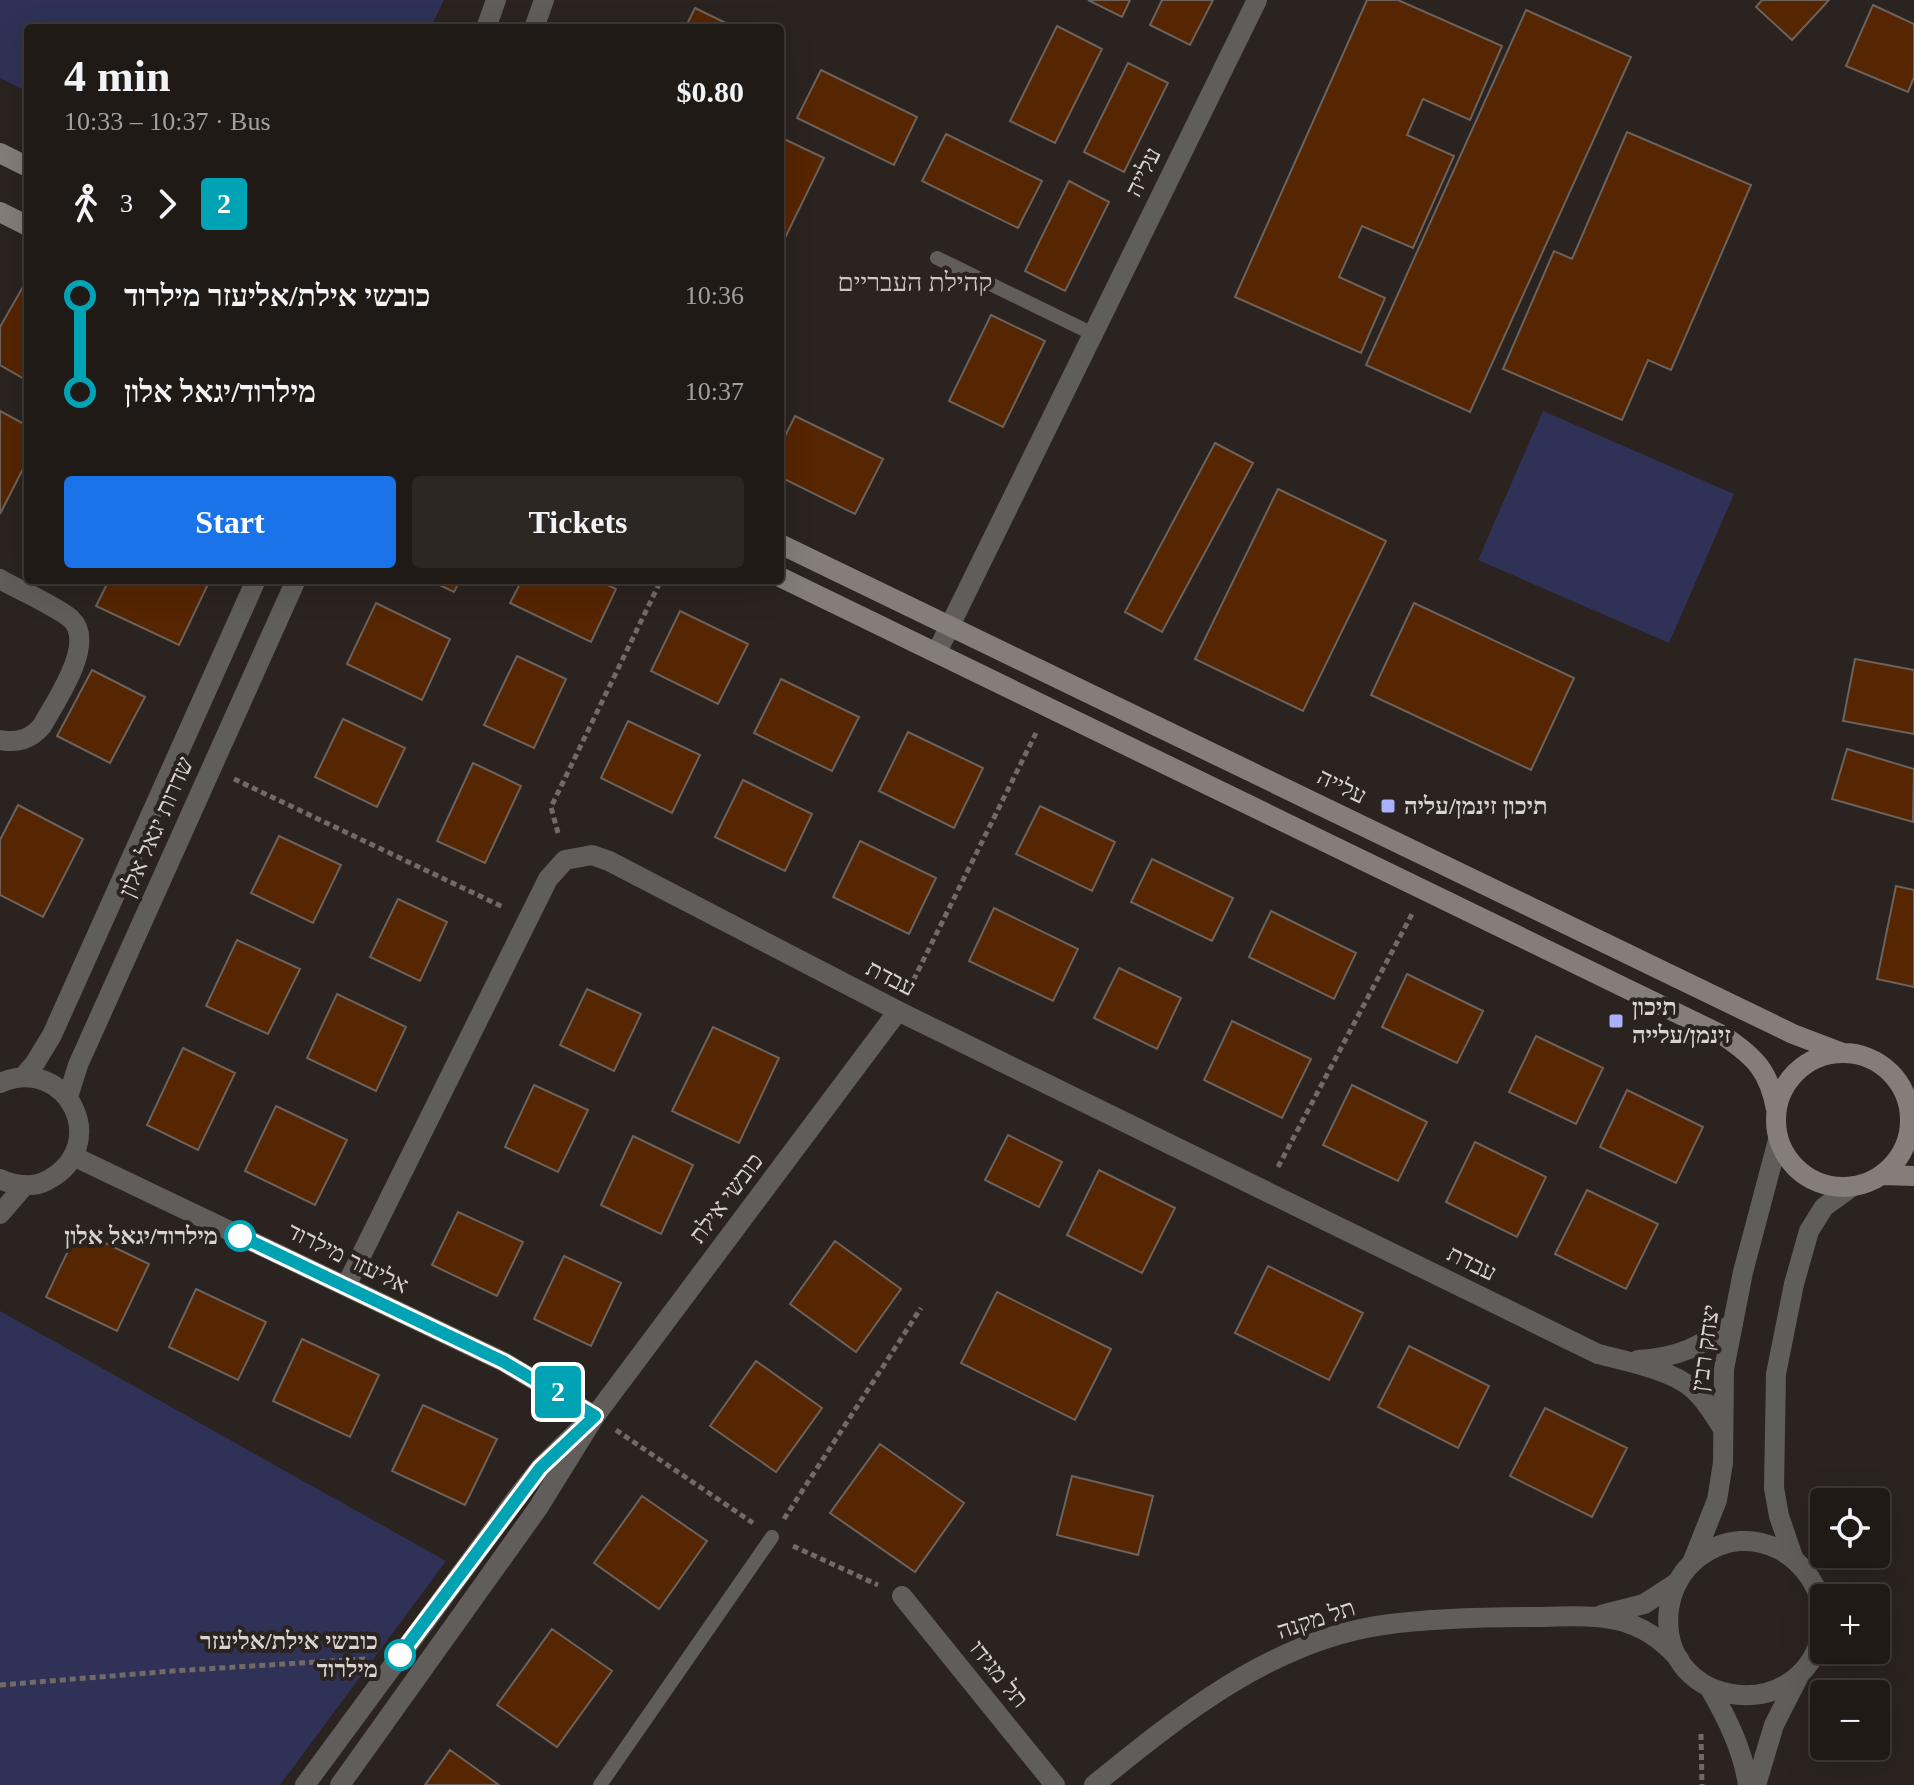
<!DOCTYPE html>
<meta charset="utf-8">
<style>
body{margin:0;font-family:"Times New Roman","Noto Sans Hebrew",serif;background:#2d2724;color:#f1f3f6;height:100vh;display:flex;flex-direction:column;font-size:30px;white-space:nowrap}
*{box-sizing:border-box;margin:0}
p{font-size:26px;color:#a2a1a1}
.icon{flex:none;width:44px;height:44px;fill:none;stroke:currentColor;stroke-width:2;stroke-linecap:round;stroke-linejoin:round}
.map{position:relative;flex:1;overflow:hidden}
.drawer{position:absolute;left:24px;top:24px;width:760px;height:560px;display:flex;flex-direction:column;background:#201a17;border-radius:8px;box-shadow:0 8px 32px #0002,0 0 0 2px #3d3836}
.drawer>*{flex:none}
.badge{padding:0 16px;border-radius:6px;font-size:28px;line-height:52px}
.fabs{position:absolute;left:1810px;top:1488px;display:grid;gap:16px}
.fabs a{display:grid;place-items:center;width:80px;height:80px;border-radius:8px;background:#201a17;box-shadow:0 8px 32px #0002,0 0 0 2px #3d3836;font-size:40px}
.map>.badge{position:absolute;translate:-50% -50%;box-shadow:0 0 0 4px #fff}
.legs{display:flex;align-items:center;gap:12px;height:88px;padding:0 40px;font-size:26px}
.legs p{margin-inline-start:auto}
.headline{display:flex;align-items:center;justify-content:space-between;height:136px;padding:0 40px}
h1{font-size:44px;font-weight:800;line-height:60px}
.cta{display:flex;gap:16px;margin-top:auto;padding:16px 40px}
.cta a{flex:1;height:92px;border-radius:8px;background:#1a73e8;color:#fff;font-size:32px;font-weight:800;line-height:92px;text-align:center}
.cta a+a{background:#2d2724;color:#f1f3f6}
ul{padding:0 40px;list-style:none}
li{display:flex;align-items:center;gap:28px;height:96px;font-size:30px}
li i{display:grid;place-items:center;width:12px;height:100%;margin:0 10px;background:currentColor}
li i::after{content:'';width:20px;height:20px;margin:-10px;border:6px solid;border-radius:50%;background:#201a17}
li p{margin-inline-start:auto}
li:first-child i{background:linear-gradient(#0000 50%,currentColor 0)}
li:last-child i{background:linear-gradient(currentColor 50%,#0000 0)}
.map>svg:first-child{display:block}
.green{fill:#2f3256}
.building{fill:#562501;stroke:#6b625d;stroke-width:2}
.lines{fill:none;stroke-linecap:round;stroke-linejoin:round}
.path{stroke:#716a67;stroke-width:5;stroke-dasharray:6 4;stroke-linecap:butt}
.service{stroke:#615d5b;stroke-width:14}
.minor{stroke:#615d5b;stroke-width:20}
.tertiary{stroke:#615d5b;stroke-width:20}
.secondary{stroke:#847d7a;stroke-width:20}
.line-1-casing{stroke:#fff;stroke-width:18}
.line-1{stroke:#00a3b4;stroke-width:12}
.poi-dot{fill:#a9b0fc;stroke:#2b231f;stroke-width:3}
.stop-1-dot{fill:#fff;stroke:#00a3b4;stroke-width:4}
.labels{text-anchor:middle;dominant-baseline:central;stroke-width:8;stroke-linejoin:round;paint-order:stroke}
.street-label{font-size:24px;fill:#d8d2d0;stroke:#2b231f}
.poi-label{font-size:24px;font-weight:bold;fill:#d8d2d0;stroke:#2b231f;text-anchor:start}
.stop-label{font-size:24px;font-weight:bold;fill:#d8d2d0;stroke:#2b231f;text-anchor:end}
.neighbourhood-label{font-size:26px;fill:#d1c7c1;stroke:#2b231f}
</style>
<div class="map">
<svg width="1914" height="1785" viewBox="0 0 1914 1785">
<rect width="100%" height="100%" fill="#2b231f"/>
<!-- green -->
<path class="green" d="M0,0H444L430,28H28V92L0,78Z
M1543,411L1734,494L1669,643L1478,560Z
M0,1311L446,1561L280,1785H0Z"/>
<!-- building -->
<path class="building" d="M1088,0H1130L1122,17Z
M1162,0H1213L1190,45L1150,25Z
M1367,0H1398L1502,46L1470,120L1423,99L1407,135L1454,156L1413,248L1362,226L1339,277L1385,298L1361,353L1235,297Z
M1762,0H1829L1792,40L1756,7Z
M1873,5L1914,24V77L1908,92L1846,66Z
M695,8L736,28H685Z
M1526,10L1631,57L1470,412L1366,365Z
M1057,26L1102,49L1055,143L1010,121Z
M1128,63L1168,83L1124,172L1084,152Z
M821,70L917,117L894,165L797,118Z
M1627,132L1751,185L1671,370L1648,360L1622,420L1503,369L1554,251L1572,259Z
M946,134L1042,181L1018,228L922,181Z
M782,138L824,158L783,242L780,241Z
M1069,181L1109,202L1065,291L1025,271Z
M28,278V381L0,365V327Z
M991,315L1045,341L1003,427L949,401Z
M0,411L28,426V459L0,514Z
M795,416L883,459L855,514L780,477V446Z
M1215,443L1253,463L1162,632L1125,612Z
M1278,489L1386,541L1303,711L1195,659Z
M109,580H210L179,645L96,606Z
M429,580H460L454,592Z
M522,580H597L616,589L591,642L510,603Z
M376,603L450,639L422,700L347,664Z
M1414,603L1574,678L1531,770L1371,695Z
M680,611L748,644L718,704L651,671Z
M517,656L566,679L534,748L484,725Z
M1855,659L1914,670V734L1843,721Z
M92,670L145,697L110,763L57,736Z
M781,679L859,717L832,771L754,733Z
M343,719L405,748L377,807L315,777Z
M628,721L700,755L672,813L601,778Z
M908,732L983,768L954,828L879,791Z
M1847,749L1914,769L1913,822L1832,799Z
M473,763L521,786L485,863L437,841Z
M743,780L812,814L785,871L715,837Z
M18,805L83,839L43,917L0,895V840Z
M1040,806L1115,842L1092,891L1016,854Z
M279,836L341,865L313,923L251,893Z
M860,841L936,878L909,934L833,897Z
M1152,859L1233,898L1212,941L1131,902Z
M1896,886L1914,890V987L1877,979Z
M398,899L447,922L420,981L370,957Z
M994,908L1078,949L1053,1001L969,961Z
M1271,911L1356,953L1334,999L1249,957Z
M237,940L300,969L268,1034L206,1006Z
M1119,968L1181,998L1157,1049L1094,1018Z
M1407,974L1483,1011L1457,1063L1382,1027Z
M587,989L641,1014L614,1071L560,1045Z
M337,994L406,1027L376,1091L307,1058Z
M1232,1021L1311,1059L1282,1118L1204,1080Z
M713,1027L779,1058L739,1143L672,1111Z
M1536,1036L1603,1068L1576,1124L1509,1092Z
M183,1048L235,1073L198,1150L147,1125Z
M534,1085L588,1110L558,1172L505,1147Z
M1352,1085L1427,1122L1398,1181L1323,1145Z
M1627,1090L1703,1127L1676,1183L1600,1147Z
M276,1106L347,1140L315,1205L245,1171Z
M1008,1135L1062,1162L1039,1207L985,1180Z
M633,1136L693,1165L661,1234L601,1205Z
M1475,1142L1546,1177L1517,1237L1446,1202Z
M1099,1170L1175,1208L1142,1273L1067,1235Z
M1587,1190L1658,1224L1626,1289L1555,1254Z
M458,1212L523,1242L497,1296L432,1265Z
M78,1230L149,1264L117,1331L46,1297Z
M835,1241L901,1289L856,1352L790,1304Z
M564,1256L621,1283L591,1346L534,1319Z
M1268,1266L1363,1313L1329,1380L1235,1333Z
M196,1289L266,1322L238,1380L169,1347Z
M997,1292L1111,1349L1075,1420L961,1363Z
M302,1339L379,1375L350,1437L273,1401Z
M1409,1346L1489,1386L1458,1448L1378,1407Z
M756,1361L822,1408L776,1472L710,1426Z
M423,1405L497,1439L465,1505L392,1471Z
M1545,1408L1627,1448L1592,1517L1510,1476Z
M880,1444L964,1503L915,1572L830,1513Z
M1072,1476L1153,1496L1138,1555L1057,1535Z
M642,1496L707,1541L659,1609L594,1563Z
M552,1629L612,1671L557,1747L497,1705Z
M450,1750L499,1785H425Z"/>
<g class="lines">
<!-- path -->
<path class="path" d="M234,779L503,907
M558,833L551,807L661,580
M909,989L1036,733
M1278,1167L1412,914
M616,1430L753,1523
M784,1519L921,1308
M793,1546L878,1585
M0,1685L173,1671L365,1659
M1701,1734L1702,1785"/>
<!-- service -->
<path class="service" d="M937,258L1093,334
M600,1785L772,1537"/>
<!-- minor -->
<path class="minor" d="M0,579C17,589 58,607 71,619C97,643 55,702 42,726C30,740 17,743 0,740
M937,652L1257,0
M73,1156L504,1362L595,1416
M346,1286L548,879L565,860L592,855L609,861L898,1011L1598,1354C1625,1361 1672,1370 1693,1389C1706,1400 1714,1415 1723,1429
M1638,1360C1680,1357 1699,1347 1733,1323
M902,1596L1055,1785
M1601,1615L1644,1604L1678,1582
M305,1785L518,1496L540,1468L583,1426
M340,1785L538,1508L595,1416L898,1011
M1094,1785C1179,1716 1271,1641 1383,1625C1433,1618 1484,1617 1534,1617C1594,1616 1636,1610 1679,1659"/>
<!-- tertiary -->
<path class="tertiary" d="M486,28L496,0
M534,28L544,0
M23,1077L35,1063L52,1035L256,580
M0,1083C68,1054 112,1146 48,1180C34,1188 14,1186 0,1179
M68,1097L78,1065L296,580
M0,1214L25,1185
M1793,1557L1779,1516L1774,1488L1776,1374L1794,1284L1809,1231L1824,1207L1853,1186
M1692,1563L1717,1500L1723,1463L1724,1369L1743,1272L1778,1140
M1824,1619C1819,1557 1752,1517 1699,1557C1682,1570 1672,1589 1669,1609C1656,1712 1813,1731 1824,1620
M1709,1687C1727,1718 1743,1750 1748,1785
M1756,1785L1774,1725L1798,1678"/>
<!-- secondary -->
<path class="secondary" d="M0,153L28,167
M0,212L28,226
M780,544L1793,1034L1843,1053
M780,577L1724,1036C1755,1057 1769,1071 1776,1109
M1776 1120a67 67 0 1 1 134 0a67 67 0 1 1-134 0Z
M1882,1175L1914,1176"/>
</g>
<g class="lines">
<!-- line-1 casing -->
<g class="line-1-casing">
<path id="line-1" d="M240,1236L504,1362L595,1416L540,1468L400,1655"/>
</g>
<!-- line-1 -->
<use href="#line-1" class="line-1"/>
</g>
<!-- markers -->
<g class="poi-dot">
<rect x="1380" y="798" width="16" height="16" rx="4"/>
<rect x="1608" y="1013" width="16" height="16" rx="4"/>
</g>
<g class="stop-1-dot">
<circle cx="240" cy="1236" r="14"/>
<circle cx="400" cy="1655" r="14"/>
</g>
<g class="labels">
<!-- street labels -->
<g class="street-label">
<text transform="translate(1143 172) rotate(-64)">עלייה</text>
<text transform="translate(1342 786) rotate(26)">עלייה</text>
<text transform="translate(156 827) rotate(-66)">שדרות יגאל אלון</text>
<text transform="translate(891 978) rotate(27)">עבדת</text>
<text transform="translate(726 1198) rotate(-53)">כובשי אילת</text>
<text transform="translate(348 1258) rotate(26)">אליעזר מילרוד</text>
<text transform="translate(1472 1263) rotate(26)">עבדת</text>
<text transform="translate(1705 1348) rotate(-82)">יצחק רבין</text>
<text transform="translate(1316 1619) rotate(-18)">תל מקנה</text>
<text transform="translate(999 1674) rotate(51)">תל מגידו</text>
</g>
<!-- poi labels -->
<g class="poi-label">
<text x="1404" y="806">תיכון זינמן/עליה</text>
<text x="1632" y="1007">תיכון<tspan x="1632" dy="28">זינמן/עלייה</tspan></text>
</g>
<!-- stop labels -->
<g class="stop-label">
<text x="218" y="1236">מילרוד/יגאל אלון</text>
<text x="378" y="1641">כובשי אילת/אליעזר<tspan x="378" dy="28">מילרוד</tspan></text>
</g>
<!-- neighbourhood labels -->
<g class="neighbourhood-label">
<text x="915" y="282">קהילת העבריים</text>
</g>
</g>
</svg>
<div class="fabs">
<a><svg class="icon" aria-label="locate" viewBox="0 0 24 24"><circle cx="12" cy="12" r="6"/><path d="M12 2v4M12 18v4M2 12h4M18 12h4"/></svg></a>
<a>+</a>
<a>−</a>
</div>
<b class="badge" style="left:558px;top:1392px;background:#00a3b4;color:#fff">2</b>
<section class="drawer">
<div class="headline"><div><h1>4 min</h1><p>10:33 – 10:37 · Bus</p></div><b>$0.80</b></div>
<div class="legs"><svg class="icon" aria-label="walk" viewBox="0 0 24 24"><circle cx="13" cy="4" r="2"/><path d="M13 8l-2 6 4 7M11 14l-3 7M7 12l3-4h3l4 4"/></svg>3<svg class="icon" aria-label="forward" viewBox="0 0 24 24"><path d="M9 5l7 7-7 7"/></svg><b class="badge" style="background:#00a3b4;color:#fff">2</b></div>
<ul>
<li><i style="color:#00a3b4"></i><b>כובשי אילת/אליעזר מילרוד</b><p>10:36</p></li>
<li><i style="color:#00a3b4"></i><b>מילרוד/יגאל אלון</b><p>10:37</p></li>
</ul>
<div class="cta"><a>Start</a><a>Tickets</a></div>
</section>
</div>
